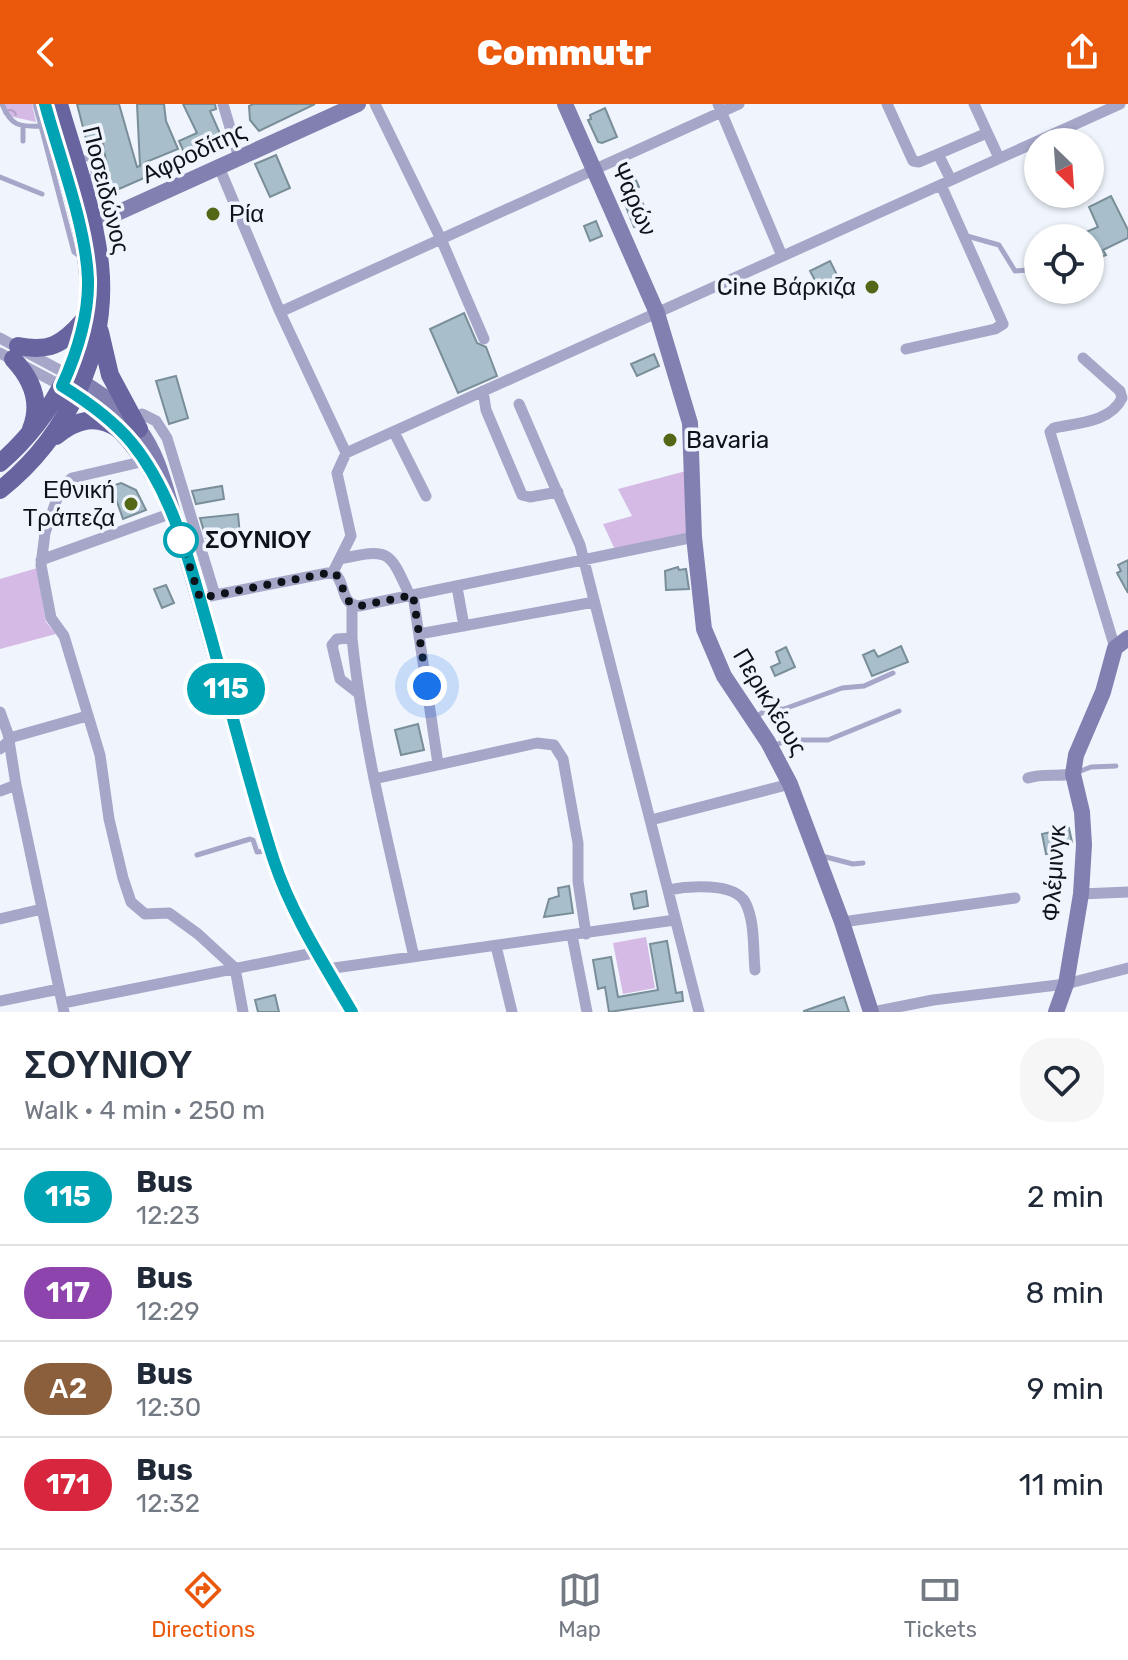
<!DOCTYPE html>
<meta charset="utf-8">
<style>
body{margin:0;font-family:Rubik,sans-serif;background:#f6f6f7;color:#1f2937;height:100vh;display:flex;flex-direction:column;font-size:30px;white-space:nowrap}
*{box-sizing:border-box;margin:0}
p{font-size:26px;color:#747a83}
.icon{flex:none;width:44px;height:44px;fill:none;stroke:currentColor;stroke-width:2;stroke-linecap:round;stroke-linejoin:round}
.map{position:relative;height:908px;overflow:hidden}
.panel{display:flex;flex-direction:column;background:#fff;flex:1}
.panel>*{flex:none}
.badge{padding:0 16px;border-radius:26px;font-size:28px;line-height:52px}
.needle{width:52px;rotate:155deg}
.controls{position:absolute;left:1024px;top:24px;display:grid;gap:16px}
.controls a{display:grid;place-items:center;width:80px;height:80px;border-radius:50%;background:#fff;box-shadow:0 2px 6px #0004;font-size:40px}
.you{position:absolute;width:40px;height:40px;margin:-20px;border:6px solid #fff;border-radius:50%;background:#1a73e8;box-shadow:0 0 0 12px #1a73e833}
.map>.badge{position:absolute;translate:-50% -50%;box-shadow:0 0 0 4px #fff}
.round{display:grid;place-items:center;flex:none;width:84px;height:84px;border-radius:32px;background:#f6f6f7}
.overview{display:flex;align-items:center;justify-content:space-between;height:136px;padding:0 24px}
h1{font-size:38px;font-weight:800;line-height:60px}
ul{padding:0;list-style:none}
li{display:flex;align-items:center;gap:24px;height:96px;padding:0 24px;border-top:2px solid #e0e1e3}
li div{flex:1}
li b{display:block;font-size:30px}
li em{font-style:normal}
li .badge{min-width:88px;font-weight:700;text-align:center}
header{display:flex;justify-content:space-between;align-items:center;height:104px;padding:0 24px;background:#ea580c;color:#fff;font-size:36px;font-weight:800}
.menu{display:flex;justify-content:space-around;align-items:center;height:112px;border-top:2px solid #e0e1e3;background:#fff;font-size:22px;color:#747a83}
.menu a{display:grid;justify-items:center;gap:4px}
.menu .on{color:#ea580c}
.map>svg:first-child{display:block}
.grass{fill:#d5bae6}
.park{fill:url(#park-crowns)}
.building{fill:#a8beca;stroke:#798e99;stroke-width:2}
.lines{fill:none;stroke-linecap:round;stroke-linejoin:round}
.lane{stroke:#a6a6c9;stroke-width:5}
.street{stroke:#a6a6c9;stroke-width:11}
.secondary{stroke:#8180b1;stroke-width:16}
.primary{stroke:#6764a0;stroke-width:18}
.line-casing{stroke:#fff;stroke-width:18}
.line{stroke:#00a3b4;stroke-width:12}
.walk{stroke:#0e1219;stroke-width:8;stroke-dasharray:0 14.4}
.poi-dot{fill:#536817;stroke:#f0f5fd;stroke-width:3}
.stop-dot{fill:#fff;stroke:#00a3b4;stroke-width:4}
.labels{text-anchor:middle;dominant-baseline:central;stroke-width:7;stroke-linejoin:round;paint-order:stroke}
.street-label{font-size:24px;fill:#0e1219;stroke:#f0f5fd}
.poi-label{font-size:24px;fill:#0e1219;stroke:#f0f5fd;text-anchor:start}
.stop-label{font-size:24px;font-weight:bold;fill:#0e1219;stroke:#f0f5fd;text-anchor:start}
</style>
<header><svg class="icon" aria-label="back" viewBox="0 0 24 24"><path d="M15 5l-7 7 7 7"/></svg>Commutr<svg class="icon" aria-label="share" viewBox="0 0 24 24"><path d="M12 15V3M7 8l5-5 5 5M5 13v7h14v-7"/></svg></header>
<div class="map">
<svg width="1128" height="908" viewBox="0 0 1128 908">
<defs>
<pattern id="park-crowns" width="20" height="18" patternUnits="userSpaceOnUse" patternTransform="scale(2)"><rect width="20" height="18" fill="#d5bae6"/><path d="M2 6a3 3 0 1 1 6 0M12 15a3 3 0 1 1 6 0" fill="none" stroke="#b69fc5"/></pattern>
</defs>
<rect width="100%" height="100%" fill="#f0f5fd"/>
<!-- grass -->
<path class="grass" d="M686,367L690,437L617,450L603,420L632,412L618,385Z
M37,464L46,518L56,530L0,545V475Z
M646,833L655,884L623,890L613,839Z"/>
<!-- park -->
<path class="park" d="M1,0H32L36,18L4,11Z"/>
<!-- building -->
<path class="building" d="M77,0H119L137,63L140,62L137,0H164L166,17L178,45L146,58L151,71L112,88L102,35L87,39Z
M183,0H215L216,5L210,7L225,41L187,55L179,37L197,29Z
M253,0H315L259,27L250,16L249,2Z
M605,4L617,33L602,39L598,38L588,16L591,15L590,11Z
M276,51L290,84L270,93L255,60Z
M631,65L639,83L636,84L650,116L634,123L625,100L631,98L619,70Z
M1111,92L1128,126V134L1103,146L1106,151L1090,158V134H1072L1098,123L1089,103Z
M596,117L602,132L590,137L584,122Z
M830,157L838,173L818,182L810,167Z
M464,209L477,239L486,243L497,272L458,289L430,225Z
M654,250L659,262L637,272L631,260Z
M176,272L188,314L169,320L156,277Z
M121,379L136,386L146,406L123,415L115,392L106,395L103,385Z
M222,382L224,395L196,400L192,387Z
M238,410L240,431L206,434L200,414Z
M1128,456V489L1117,469L1121,467L1118,461Z
M678,463L679,466L686,465L689,485L666,486L665,467Z
M166,481L174,499L162,504L154,485Z
M901,542L908,558L872,572L863,551L874,546L878,553Z
M786,543L795,563L775,572L771,563L780,559L776,548Z
M418,620L424,646L401,651L395,626Z
M1069,724L1072,738L1060,741L1061,747L1046,750L1042,730Z
M569,782L573,809L544,813L549,795L559,792L558,784Z
M646,787L648,802L634,805L631,790Z
M667,837L676,889L682,888L683,897L609,908L605,883L598,885L593,856L611,853L618,893L658,886L650,840Z
M275,891L279,908H258L255,896Z
M844,893L849,908H804V907Z"/>
<g class="lines">
<!-- lane -->
<path class="lane" d="M2,0C11,22 19,23 41,22L74,148L81,153
M35,0L41,22
M23,23V37
M82,53L90,56L94,70L86,77
M0,73L42,90
M967,132L999,141L1015,167L1038,165
M754,614L768,605H784L842,584L864,582L893,569
M775,641L789,636H828L899,607
M1078,668L1091,663L1116,662
M197,751L250,735L253,736L257,748L266,747
M822,752L853,760L863,759"/>
<!-- street -->
<path class="street" d="M223,0L239,54
M375,0L441,135L484,235
M718,0L782,152
M887,0L913,57L919,58L938,50
M974,0L999,54
M219,63L280,208L346,349
M951,76L938,50L987,29
M280,208L739,0
M0,234L67,270
M906,245L995,225L1003,220L941,81
M0,249L62,282
M1083,254L1120,287L1122,294C1111,318 1077,319 1054,324L1050,328L1115,544
M483,287L486,306L522,391L530,393L558,388
M519,300L580,441L699,908
M142,310L156,317L167,334L215,491
M394,328L426,392
M346,349L1120,0
M145,357L72,374L61,383L45,429L41,461L51,514L64,532L100,651L109,715L123,774L131,798L145,810L169,809L198,830L235,864L243,908
M340,455C390,444 389,446 410,492
M41,456L172,409
M333,468L351,432L337,369L346,349
M457,483L464,522
M413,491L438,660
M200,494L333,468C347,478 339,500 359,502L694,433
M419,530L594,498
M352,534V501
M358,589L340,575L332,541L337,535L352,534C363,642 390,747 414,853
M0,608L8,630L16,681L64,908
M0,645L13,633L87,612
M1028,674C1043,669 1058,673 1073,670
M374,675L537,639L554,641L563,655L578,739V777L586,830
M0,687L16,681
M651,716L790,680
M668,786C687,782 734,778 745,798C755,816 753,845 755,866
M1081,790L1128,788
M0,815L42,805
M842,818L1015,794
M572,831L587,908
M496,842L512,908
M327,865L675,816
M0,897L59,885
M63,899L318,848
M873,908L933,896L1066,880L1128,864"/>
<!-- secondary -->
<path class="secondary" d="M565,0L657,209L690,319L694,433L704,525L724,572L768,638L790,680L842,818L871,908
M82,125L358,0
M71,272C96,286 120,302 138,324C161,354 166,390 178,425C213,535 239,647 274,757C291,811 324,860 352,908
M66,285C104,308 133,336 155,375
M1056,908L1066,880L1081,790L1084,741L1082,708L1073,670L1076,651L1103,588L1115,544L1128,534"/>
<!-- primary -->
<path class="primary" d="M100,228L110,271L139,325
M18,242C49,248 62,241 83,217
M13,255C32,275 42,298 31,325
M56,332C77,315 97,310 120,326
M0,359C52,314 92,243 88,172C84,115 60,55 45,0
M0,386C67,333 109,246 100,160C94,106 74,52 59,0"/>
</g>
<g class="lines">
<!-- line casing -->
<g class="line-casing">
<path id="line" d="M45,0C59,52 86,122 88,175C89,212 77,249 62,282C88,298 113,316 132,339C174,391 190,461 208,523C230,601 249,680 274,757C292,811 324,860 352,908"/>
</g>
<!-- line -->
<use href="#line" class="line"/>
<!-- walk -->
<path class="walk" d="M181,436L200,494L333,468C347,478 339,499 359,502L413,491L427,582"/>
</g>
<!-- markers -->
<g class="poi-dot">
<circle cx="213" cy="110" r="8"/>
<circle cx="872" cy="183" r="8"/>
<circle cx="670" cy="336" r="8"/>
<circle cx="131" cy="400" r="8"/>
</g>
<circle class="stop-dot" cx="181" cy="436" r="16"/>
<g class="labels">
<!-- street labels -->
<g class="street-label">
<text transform="translate(194 49) rotate(-25)">Αφροδίτης</text>
<text transform="translate(106 86) rotate(76)">Ποσειδώνος</text>
<text transform="translate(634 95) rotate(66)">Ψαρών</text>
<text transform="translate(770 598) rotate(59)">Περικλέους</text>
<text transform="translate(1054 769) rotate(-86)">Φλέμινγκ</text>
</g>
<!-- poi labels -->
<g class="poi-label">
<text x="229" y="110">Ρία</text>
<text x="856" y="183" text-anchor="end">Cine Βάρκιζα</text>
<text x="686" y="336">Bavaria</text>
<text x="115" y="386" text-anchor="end">Εθνική<tspan x="115" dy="28">Τράπεζα</tspan></text>
</g>
<!-- stop labels -->
<g class="stop-label">
<text x="205" y="436">ΣΟΥΝΙΟΥ</text>
</g>
</g>
</svg>
<div class="controls">
<a><svg class="needle" viewBox="-14 -14 28 28"><path d="M0-13l5 13h-10z" fill="#e53935"/><path d="M0 13l5-13h-10z" fill="#747a83"/></svg></a>
<a><svg class="icon" aria-label="locate" viewBox="0 0 24 24"><circle cx="12" cy="12" r="6"/><path d="M12 2v4M12 18v4M2 12h4M18 12h4"/></svg></a>
</div>
<div class="you" style="left:427px;top:582px"></div>
<b class="badge" style="left:226px;top:585px;background:#00a3b4;color:#fff">115</b>
</div>
<section class="panel">
<div class="overview"><div><h1>ΣΟΥΝΙΟΥ</h1><p>Walk · 4 min · 250 m</p></div><a class="round"><svg class="icon" aria-label="heart" viewBox="0 0 24 24"><path d="M12 20l-8-8c-3-5 5-10 8-4 3-6 11-1 8 4z"/></svg></a></div>
<ul>
<li><span class="badge" style="background:#00a3b4;color:#fff">115</span><div><b>Bus</b><p>12:23</p></div><em>2 min</em></li>
<li><span class="badge" style="background:#8e44ad;color:#fff">117</span><div><b>Bus</b><p>12:29</p></div><em>8 min</em></li>
<li><span class="badge" style="background:#8b5e3c;color:#fff">Α2</span><div><b>Bus</b><p>12:30</p></div><em>9 min</em></li>
<li><span class="badge" style="background:#d7263d;color:#fff">171</span><div><b>Bus</b><p>12:32</p></div><em>11 min</em></li>
</ul>
</section>
<nav class="menu">
<a class="on"><svg class="icon" aria-label="directions" viewBox="0 0 24 24"><path d="M12 3l9 9-9 9-9-9zM9 14v-3h6M13 9l2 2-2 2"/></svg>Directions</a>
<a><svg class="icon" aria-label="map" viewBox="0 0 24 24"><path d="M3 6l6-2 6 2 6-2v14l-6 2-6-2-6 2zM9 4v14M15 6v14"/></svg>Map</a>
<a><svg class="icon" aria-label="tickets" viewBox="0 0 24 24"><path d="M3 7h18v10H3zM15 7v10"/></svg>Tickets</a>
</nav>
